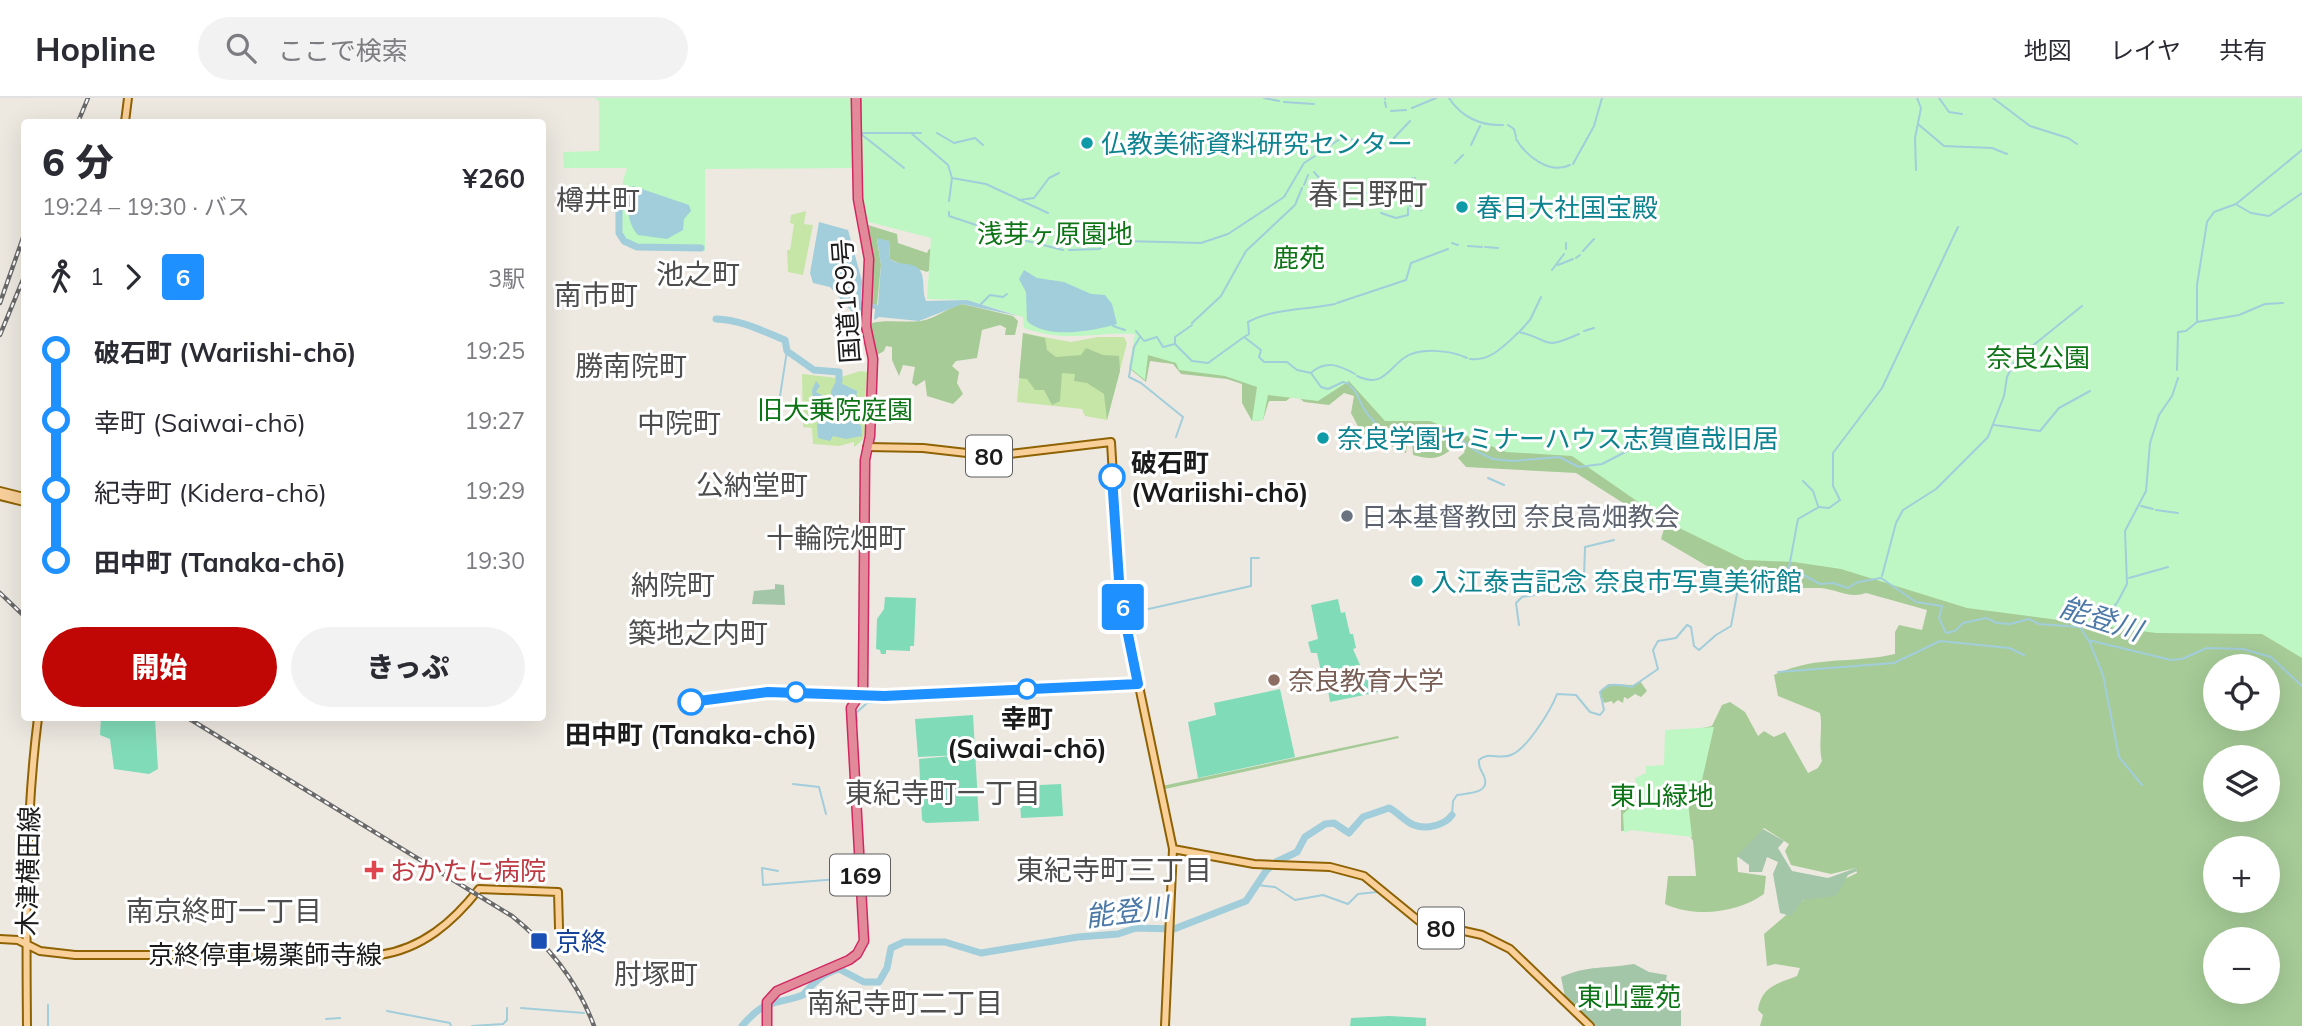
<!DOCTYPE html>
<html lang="ja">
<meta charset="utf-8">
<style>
body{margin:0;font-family:Mulish,"Noto Sans JP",sans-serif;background:#f2f2f3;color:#2b2b33;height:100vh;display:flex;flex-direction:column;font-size:26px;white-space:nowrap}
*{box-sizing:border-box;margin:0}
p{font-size:23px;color:#7c7c81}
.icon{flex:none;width:38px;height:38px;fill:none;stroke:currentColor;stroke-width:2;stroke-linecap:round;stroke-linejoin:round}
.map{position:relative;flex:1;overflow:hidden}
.details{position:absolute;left:21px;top:21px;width:525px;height:602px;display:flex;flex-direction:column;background:#fff;border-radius:7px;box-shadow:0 7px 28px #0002}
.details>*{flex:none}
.badge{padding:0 14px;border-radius:5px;font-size:24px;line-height:46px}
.tools{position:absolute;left:2203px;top:556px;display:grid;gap:14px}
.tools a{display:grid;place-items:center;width:77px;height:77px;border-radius:50%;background:#fff;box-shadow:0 7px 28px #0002;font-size:35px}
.map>.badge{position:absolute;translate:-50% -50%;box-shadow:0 0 0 4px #fff}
.legs{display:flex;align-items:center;gap:10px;height:77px;padding:0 21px;font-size:23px}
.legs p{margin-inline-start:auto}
.overview{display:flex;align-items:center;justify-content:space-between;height:119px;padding:0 21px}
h1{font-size:38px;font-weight:800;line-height:52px}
.primary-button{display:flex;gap:14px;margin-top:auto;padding:14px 21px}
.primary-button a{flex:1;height:80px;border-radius:42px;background:#c10706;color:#fff;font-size:28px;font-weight:800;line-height:80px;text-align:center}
.primary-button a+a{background:#f2f2f3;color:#2b2b33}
ul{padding:0 21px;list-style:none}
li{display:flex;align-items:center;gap:24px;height:70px;font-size:26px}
li i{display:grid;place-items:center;width:10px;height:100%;margin:0 9px;background:currentColor}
li i::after{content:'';width:18px;height:18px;margin:-9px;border:5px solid;border-radius:50%;background:#fff}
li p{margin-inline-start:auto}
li:first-child i{background:linear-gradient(#0000 50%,currentColor 0)}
li:last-child i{background:linear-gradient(currentColor 50%,#0000 0)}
header{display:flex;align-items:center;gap:42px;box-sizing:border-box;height:98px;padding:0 35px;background:#fff;border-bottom:2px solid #e1e1e2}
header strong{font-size:33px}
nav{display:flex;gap:38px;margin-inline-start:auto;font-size:24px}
.search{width:490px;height:63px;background:#f2f2f3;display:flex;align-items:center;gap:18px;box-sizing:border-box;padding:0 24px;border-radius:38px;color:#7c7c81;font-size:26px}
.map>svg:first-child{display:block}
.grass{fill:#c6e6a8}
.forest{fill:#a6cb97;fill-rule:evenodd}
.cemetery{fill:#a3c5a8}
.park{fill:#bef7c3}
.pitch{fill:#80dbb8}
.water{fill:#a2cdda}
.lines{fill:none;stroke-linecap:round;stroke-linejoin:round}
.stream{stroke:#a2cdda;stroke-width:2}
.river{stroke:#a2cdda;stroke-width:7}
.major-casing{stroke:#8f6204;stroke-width:10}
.highway-casing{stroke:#d12861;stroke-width:11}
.major{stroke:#f9d09a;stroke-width:6}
.highway{stroke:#e38a9a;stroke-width:8}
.rail-casing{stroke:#696969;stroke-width:4.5}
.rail{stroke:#fff;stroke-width:2;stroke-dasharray:5;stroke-linecap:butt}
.line-1-casing{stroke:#fff;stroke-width:16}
.line-1{stroke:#1e90ff;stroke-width:10}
.culture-dot{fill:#0f9aa8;stroke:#fff;stroke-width:2.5}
.stop-1-dot{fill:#fff;stroke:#1e90ff;stroke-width:3.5}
.worship-dot{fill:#6b7280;stroke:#fff;stroke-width:2.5}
.education-dot{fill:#8d6e63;stroke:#fff;stroke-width:2.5}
.health-dot{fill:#e0444e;stroke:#fff;stroke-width:2.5}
.transit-dot{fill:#1a4fb4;stroke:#fff;stroke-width:2.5}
.labels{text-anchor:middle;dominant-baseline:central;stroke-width:6;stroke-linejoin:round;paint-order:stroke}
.shield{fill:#fff;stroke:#5f5f5f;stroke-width:2}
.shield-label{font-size:24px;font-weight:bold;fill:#1b1b1b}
.culture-label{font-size:26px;fill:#0d838f;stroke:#fff;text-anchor:start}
.park-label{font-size:26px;fill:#0e7517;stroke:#fff}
.street-label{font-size:26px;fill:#1b1b1b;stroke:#fff}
.stop-label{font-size:26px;font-weight:bold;fill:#1b1b1b;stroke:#fff}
.worship-label{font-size:26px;fill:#5b616d;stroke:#fff;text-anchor:start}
.education-label{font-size:26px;fill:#785e54;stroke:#fff;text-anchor:start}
.health-label{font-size:26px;fill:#be3a42;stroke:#fff;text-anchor:start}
.transit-label{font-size:26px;fill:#164399;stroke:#fff;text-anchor:start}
.neighbourhood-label{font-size:28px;fill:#4e4e4e;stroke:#fff}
.water-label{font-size:28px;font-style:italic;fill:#4c79a7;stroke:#fff}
.quarter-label{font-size:30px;fill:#4e4e4e;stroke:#fff}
</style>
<header>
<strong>Hopline</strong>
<div class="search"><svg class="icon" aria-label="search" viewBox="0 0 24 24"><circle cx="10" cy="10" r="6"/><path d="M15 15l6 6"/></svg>ここで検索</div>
<nav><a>地図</a><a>レイヤ</a><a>共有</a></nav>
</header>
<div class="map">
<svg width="2302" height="928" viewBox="0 0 2302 928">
<rect width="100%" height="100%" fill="#ede9e1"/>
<!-- grass -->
<path class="grass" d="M806,113L804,126L813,127L803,177L788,174L787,152H790L794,126L790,125L791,117Z
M1023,235L1071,244L1098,239H1124L1127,245L1107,322L1085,318L1082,311L1017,304Z
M860,273L867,274C867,286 865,297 865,308C864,325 872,338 854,349V344L839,348L813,346L812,330L803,329L802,276L838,280Z"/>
<!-- forest -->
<path class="forest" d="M1417,0H2302V928H1760L1763,917L1758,912C1762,888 1777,886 1797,878L1800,870L1775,866L1767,868L1764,836L1807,799L1857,775L1856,770L1831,776L1791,767L1785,753L1789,746L1764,730L1737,760L1738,774L1766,778L1764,796C1738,815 1695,820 1665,806L1668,778H1696L1693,743L1689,736L1643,731L1621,733V711C1652,699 1674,659 1693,632L1712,628L1722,607L1730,604L1745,614L1758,638L1764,633L1774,639L1785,634L1808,675L1818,670L1822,663C1818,646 1823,632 1820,615L1778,598L1774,577C1816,557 1853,566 1895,556V534L1899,527L1922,532L1927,512L1866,495C1850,501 1836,491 1820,490C1805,490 1789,489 1775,493L1763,486L1707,468L1661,441L1664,431L1576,375L1466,369L1458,360L1465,354L1458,345C1443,360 1435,363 1413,357L1412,341L1408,339L1406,355L1361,334L1351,315L1354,298L1344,295L1329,307L1304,304L1295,296L1286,303H1269L1263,322L1252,323L1242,305V286L1227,281L1181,276L1173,266L1150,263L1146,284L1129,270L1137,232ZM2216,569H2268V621H2216ZM2216,660H2268V712H2216ZM2216,751H2268V803H2216ZM2216,842H2268V894H2216Z
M868,127L897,136L898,145L927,155L929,151L939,152L934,169L927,174C916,170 899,167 890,161L889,143L877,141L881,167L877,207L870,206L873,159Z
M962,206L1013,218L1018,223L1015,237H1005L1006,230L1000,227L982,232L977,260L956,263L952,268L959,274L957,285L963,296L953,306L927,298L925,282L916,288L912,285L915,269L903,267L899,278L892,262V249L886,248L884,253L877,257L868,226C886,221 902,225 921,223C935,221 947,210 962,206Z
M1023,235L1045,240L1047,252L1056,259L1081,257L1086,250L1103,257L1119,258L1120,273L1107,322L1104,296L1087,285L1074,283L1075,276L1062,275L1060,303L1052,307L1044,292H1035L1027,281L1019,280Z
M1640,583L1647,593L1641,599L1635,596L1628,601L1624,599L1623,605L1618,602L1613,606L1612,603L1604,605L1600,594L1608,586L1633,587Z
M1398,638L1399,640L1165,691L1162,688Z"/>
<!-- cemetery -->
<path class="cemetery" d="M775,486L784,487L785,507L752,506L754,493L775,491Z
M1763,731L1784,743L1778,750L1792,773L1828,780L1856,770L1857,773L1848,777L1836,798L1803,802L1791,818L1780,815L1773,776L1778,764L1767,759L1762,774H1749V767L1737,758Z
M1634,866L1649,874L1667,877L1666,882L1681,890V928H1594L1566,903L1561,879C1588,867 1605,871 1634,866Z"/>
<!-- park -->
<path class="park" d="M594,0H2302V560L2262,536L2156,535L1967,510L1841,471L1794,464L1745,462L1667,424L1572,358L1506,354L1430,323H1385L1349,283L1318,303L1268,297L1263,322L1252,323L1257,289L1225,278L1179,272L1176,265L1148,257L1145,282L1129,269L1135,236C1092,234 1067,245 1024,230L1023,219L967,202L927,201L931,140L865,123L860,70L705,71V153C687,152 625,156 619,138C616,130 618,117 618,109L622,110L623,82L627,70H564L563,54L599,53V3Z
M1714,629L1702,682L1694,686L1688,704L1692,739L1631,732L1624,735L1623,716L1636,704L1635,680L1646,675V668L1664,667L1665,632Z"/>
<!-- pitch -->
<path class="pitch" d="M885,499L916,500L914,548H910V553L886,552V556H881L880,552L876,551L877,521L884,511Z
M1338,501L1341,515L1345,514L1350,536H1353L1356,550L1353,551L1360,567L1321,574L1317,555H1311L1308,544L1318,541L1311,507Z
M1375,572L1379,594L1330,604L1326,581Z
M1280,591L1295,659L1198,680L1188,624L1216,617L1214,605Z
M973,617L979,723L926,725L922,722L919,661L961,657L918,659L915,621Z
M101,620L155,621L158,671L149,676L114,671L110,641L100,637Z
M1061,686L1063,718L1021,720L1019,688Z
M1389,918L1426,920V928H1350L1351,920Z"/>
<!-- water -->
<path class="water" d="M633,88L689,107L691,113L684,121L683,132L667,141L638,137C627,125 627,108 628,92Z
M819,124L848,132L862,183L861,203L878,207L881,167L877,140L889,143L890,161C899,169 915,162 921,174C925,183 922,194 926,203L967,202L1018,218L962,206L919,223L879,219L874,222L875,211L863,208L860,217H855L830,189L813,185L810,175Z
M1024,172L1037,180L1064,184L1091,196L1105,197L1112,206L1117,226C1093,233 1047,242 1027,223L1026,194L1019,181Z
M816,283L820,288L816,294L822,297V306L827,313H830L831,293L836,283L857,293L854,320L861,328L862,338L846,341L833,338L830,343L818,340L817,326L831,315L824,314L819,307L814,316L816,305L813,304L812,292Z"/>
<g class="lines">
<!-- stream -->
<path class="stream" d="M861,0V30
M1264,0L1279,3
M1449,0C1461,19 1481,28 1503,27
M1939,0L1949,14L1962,16
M1993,0L2030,28L2068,40L2077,46
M1385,1V0
M1284,4L1314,6
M1385,4L1386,9
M1412,10L1436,0
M1391,13L1406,12
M1918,26L1944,48L1992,50L2007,56
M1508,27L1514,31L1516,39
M861,35H921
M911,35L948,67L952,80L949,103
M937,35L954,45L975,40L983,47
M861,36L904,70
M1394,40L1410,23
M1349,41L1362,44
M1516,41C1526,58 1550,77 1570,67
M1471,47L1480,28
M1317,56L1340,41H1347
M1455,65L1463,57
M1573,66L1594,28L1602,0
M1916,72L1915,40L1921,10L1917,0
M1314,74L1323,84L1341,93L1367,95
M952,80L986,86L1048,115
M1405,82L1415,80
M1304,87L1308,77
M1369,95L1400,88L1404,83
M1019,102L1034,100L1049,80L1059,75
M1415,107L1421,112
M2237,107L2251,115L2269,118L2302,95
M1410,108L1414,107
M949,114V118L1000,135
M1381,115L1396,120L1408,117V110
M1007,138L1063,152
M1124,143L1201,145L1228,136L1284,99L1304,65L1315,58
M1452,145L1458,147
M1468,148L1482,149
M1485,149L1498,150
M1566,151V145
M1069,152L1099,151L1112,144
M1583,153L1594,141
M1576,160L1580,157
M1558,167L1573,161
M1552,172L1564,156
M1337,205L1406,182L1411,165L1448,151
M980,207L990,197L1003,199L1007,196
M2197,224L2239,217L2265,206L2283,205
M1192,225L1221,198L1246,153L1295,107L1302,90
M1113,228L1125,232
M1136,233L1144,243L1157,239L1163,249L1175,246L1192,263L1208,265L1244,239L1261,252L1259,259L1264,264H1287L1297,272L1311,275L1321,289L1328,291L1343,284L1349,286
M1520,233L1530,222L1541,199
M1584,233L1594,230
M1140,239L1134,249L1129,279L1141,285L1183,319L1176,339
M1244,239L1249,236L1248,224C1274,210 1307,212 1335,206
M1175,245V239L1192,227
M1470,261C1490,264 1505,247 1519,234C1554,242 1540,253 1579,236
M2177,272L2178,234L2186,233L2197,224V187L2207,124L2214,114L2236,106L2302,52
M1312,274C1326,262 1339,267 1355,276
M1357,278C1383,290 1387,272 1404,260C1419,249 1450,252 1467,260
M1350,288C1358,294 1359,303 1364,311C1380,336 1396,339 1420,327L1444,331
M780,298L787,253
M1994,327L2040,333L2059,310L2090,293
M1447,332L1476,353L1493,361L1513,363L1559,359L1579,369L1602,366L1635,349
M1488,380L1504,387
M1803,383L1813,393L1818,408
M2141,408L2153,411
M2156,412L2178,415
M1788,475L1798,421L1819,409L1829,410L1840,402L1833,388V355L1882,290L1958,129
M1882,478L1896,425L1903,412L1936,391L1988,339L2004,298L2007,279L2015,262L2082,208
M2129,480L2168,469
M1144,512L1251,488V460H1259
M1519,527L1516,505L1522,499L1540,496C1550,480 1568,481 1584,481L1585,449L1614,442
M2080,529L2101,522L2117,505L2127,486L2125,433L2146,393L2150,345L2159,317L2172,298L2178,280
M2089,543L2103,577L2119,659L2142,687
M1778,574L1894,565L1940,543L2009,550L2024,557
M857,624L856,615L867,605L890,604
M793,686L819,689L826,716
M1452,717L1453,703L1457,697C1468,695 1491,696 1484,678C1481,672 1478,669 1479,662C1488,653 1499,662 1511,657C1527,651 1551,612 1557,596L1576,597L1590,614L1600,617L1604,612L1600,594C1610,583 1619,587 1632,589L1658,571L1653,552L1658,543L1676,540L1687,527L1691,529L1694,548L1699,552L1716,537L1731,528L1737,496L1747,479L1767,484L1780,493L1789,477L1796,473L1820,486L1833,485L1848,490L1858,484L1881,480L1916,504L1942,508L1939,520L1946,535L1955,533L1963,525L1986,520L1997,525L2010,526L2029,521L2039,526L2080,529L2088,542L2171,562L2182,561L2207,550L2243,551L2271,559L2302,588
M778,773L762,770L763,787L851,780
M1257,787L1275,789L1295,802L1323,797L1348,806L1358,796L1377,794
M48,907V928
M521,910L584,915
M387,913L450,925L451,928
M326,921L340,920
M472,928L503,926L507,922V910"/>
<!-- river -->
<path class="river" d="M619,111V135L624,143L637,149L701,150
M716,221C742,222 762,233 785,242L787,253L814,272L839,274V283
M742,928C767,899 773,908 803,897C814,884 822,876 839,871L864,884H879L887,870L891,850L904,844H945L981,855L1078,839L1118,836L1136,830L1174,831L1246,803L1266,773L1276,764L1297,754L1305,739L1325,726L1334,725L1349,735L1363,719L1389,710C1398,714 1405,724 1414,727C1426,732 1445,727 1452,717"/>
<!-- major casing -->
<g class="major-casing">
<path id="major" d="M125,24L128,0
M867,349L923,350L993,358L1111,344L1120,497L1173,751L1165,928
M0,393L24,399
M0,398L24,404
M1173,751L1254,766L1330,769L1364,778L1419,823L1482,837L1510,851L1590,928
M0,841L18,842L40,853L75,857H379C422,851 453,824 479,791L558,794L559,830
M27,928C26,825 25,722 38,620"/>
</g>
<!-- highway casing -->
<g class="highway-casing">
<path id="highway" d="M767,928V904L777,893L849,862L857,856L864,843L851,610L863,591L865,362L870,338L873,261L866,228L869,161L858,101L856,0"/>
</g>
<!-- major -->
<use href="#major" class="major"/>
<!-- highway -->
<use href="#highway" class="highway"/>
<!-- rail casing -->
<g class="rail-casing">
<path id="rail" d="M78,24L88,0
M0,205L24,137
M0,237L24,179
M0,495L24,518
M188,620L512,818C548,847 578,884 594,928"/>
</g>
<!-- rail -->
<use href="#rail" class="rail"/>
</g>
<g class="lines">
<!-- line-1 casing -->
<g class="line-1-casing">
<path id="line-1" d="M691,604L768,594L884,598L1138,586L1120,497L1112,379"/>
</g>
<!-- line-1 -->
<use href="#line-1" class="line-1"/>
</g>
<!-- markers -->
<g class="culture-dot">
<circle cx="1087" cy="45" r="7"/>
<circle cx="1462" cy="109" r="7"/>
<circle cx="1323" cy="340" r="7"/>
<circle cx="1417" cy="483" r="7"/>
</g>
<g class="stop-1-dot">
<circle cx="1112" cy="379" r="12"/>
<circle cx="1027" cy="591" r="9"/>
<circle cx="796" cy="594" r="9"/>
<circle cx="691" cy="604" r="12"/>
</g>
<circle class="worship-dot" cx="1347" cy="418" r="7"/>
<circle class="education-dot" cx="1274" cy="582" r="7"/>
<path class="health-dot" d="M370.5 761.5h7v7h7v7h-7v7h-7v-7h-7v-7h7z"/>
<rect class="transit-dot" x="530" y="834" width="18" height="18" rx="3.5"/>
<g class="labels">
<!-- shield labels -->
<g class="shield">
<rect x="966" y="337.5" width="46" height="41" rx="5"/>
<rect x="830" y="756.5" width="60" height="41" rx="5"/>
<rect x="1418" y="809.5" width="46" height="41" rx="5"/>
</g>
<g class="shield-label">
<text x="989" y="358">80</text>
<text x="860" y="777">169</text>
<text x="1441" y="830">80</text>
</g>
<!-- culture labels -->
<g class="culture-label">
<text x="1101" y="45">仏教美術資料研究センター</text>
<text x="1476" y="109">春日大社国宝殿</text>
<text x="1337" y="340">奈良学園セミナーハウス志賀直哉旧居</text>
<text x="1431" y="483">入江泰吉記念 奈良市写真美術館</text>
</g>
<!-- park labels -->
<g class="park-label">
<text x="1055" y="135">浅芽ヶ原園地</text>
<text x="1299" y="159">鹿苑</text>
<text x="2038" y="259">奈良公園</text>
<text x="835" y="311">旧大乗院庭園</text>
<text x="1662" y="697">東山緑地</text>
<text x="1629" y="898">東山霊苑</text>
</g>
<!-- street labels -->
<g class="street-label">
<text transform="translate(846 203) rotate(-94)">国道169号</text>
<text transform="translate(28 773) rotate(-89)">木津横田線</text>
<text x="265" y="856">京終停車場薬師寺線</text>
</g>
<!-- stop labels -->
<g class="stop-label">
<text x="1131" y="364" text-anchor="start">破石町<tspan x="1131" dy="30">(Wariishi-chō)</tspan></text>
<text x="1027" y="620">幸町<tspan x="1027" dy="30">(Saiwai-chō)</tspan></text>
<text x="691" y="636">田中町 (Tanaka-chō)</text>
</g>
<!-- worship labels -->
<g class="worship-label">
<text x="1361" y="418">日本基督教団 奈良高畑教会</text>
</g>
<!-- education labels -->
<g class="education-label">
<text x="1288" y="582">奈良教育大学</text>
</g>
<!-- health labels -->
<g class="health-label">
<text x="390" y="772">おかたに病院</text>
</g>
<!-- transit labels -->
<g class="transit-label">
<text x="555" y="843">京終</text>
</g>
<!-- neighbourhood labels -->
<g class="neighbourhood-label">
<text x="598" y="101">樽井町</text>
<text x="698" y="175">池之町</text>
<text x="596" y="196">南市町</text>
<text x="631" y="267">勝南院町</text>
<text x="679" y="324">中院町</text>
<text x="752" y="386">公納堂町</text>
<text x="836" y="439">十輪院畑町</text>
<text x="673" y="486">納院町</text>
<text x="698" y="534">築地之内町</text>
<text x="943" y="694">東紀寺町一丁目</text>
<text x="1114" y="771">東紀寺町三丁目</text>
<text x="224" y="812">南京終町一丁目</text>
<text x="656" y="875">肘塚町</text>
<text x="905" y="904">南紀寺町二丁目</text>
</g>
<!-- water labels -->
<g class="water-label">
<text transform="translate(2101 520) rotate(18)">能登川</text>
<text transform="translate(1127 813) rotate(-7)">能登川</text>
</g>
<!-- quarter labels -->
<g class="quarter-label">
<text x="1368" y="96">春日野町</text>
</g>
</g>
</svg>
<div class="tools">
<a><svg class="icon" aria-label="locate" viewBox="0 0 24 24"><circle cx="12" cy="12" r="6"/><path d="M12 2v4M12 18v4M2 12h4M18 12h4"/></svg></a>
<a><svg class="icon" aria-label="layers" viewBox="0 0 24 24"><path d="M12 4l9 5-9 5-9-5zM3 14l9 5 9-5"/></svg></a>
<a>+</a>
<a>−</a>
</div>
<b class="badge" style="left:1123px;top:509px;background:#1e90ff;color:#fff">6</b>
<section class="details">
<div class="overview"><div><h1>6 分</h1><p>19:24 – 19:30 · バス</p></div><b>¥260</b></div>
<div class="legs"><svg class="icon" aria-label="walk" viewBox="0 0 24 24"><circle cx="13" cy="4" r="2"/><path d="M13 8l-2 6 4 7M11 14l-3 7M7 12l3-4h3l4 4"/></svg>1<svg class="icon" aria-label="forward" viewBox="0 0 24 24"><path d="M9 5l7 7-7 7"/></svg><b class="badge" style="background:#1e90ff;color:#fff">6</b><p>3駅</p></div>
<ul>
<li><i style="color:#1e90ff"></i><b>破石町 (Wariishi-chō)</b><p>19:25</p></li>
<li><i style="color:#1e90ff"></i><span>幸町 (Saiwai-chō)</span><p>19:27</p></li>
<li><i style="color:#1e90ff"></i><span>紀寺町 (Kidera-chō)</span><p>19:29</p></li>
<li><i style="color:#1e90ff"></i><b>田中町 (Tanaka-chō)</b><p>19:30</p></li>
</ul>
<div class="primary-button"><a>開始</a><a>きっぷ</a></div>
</section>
</div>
